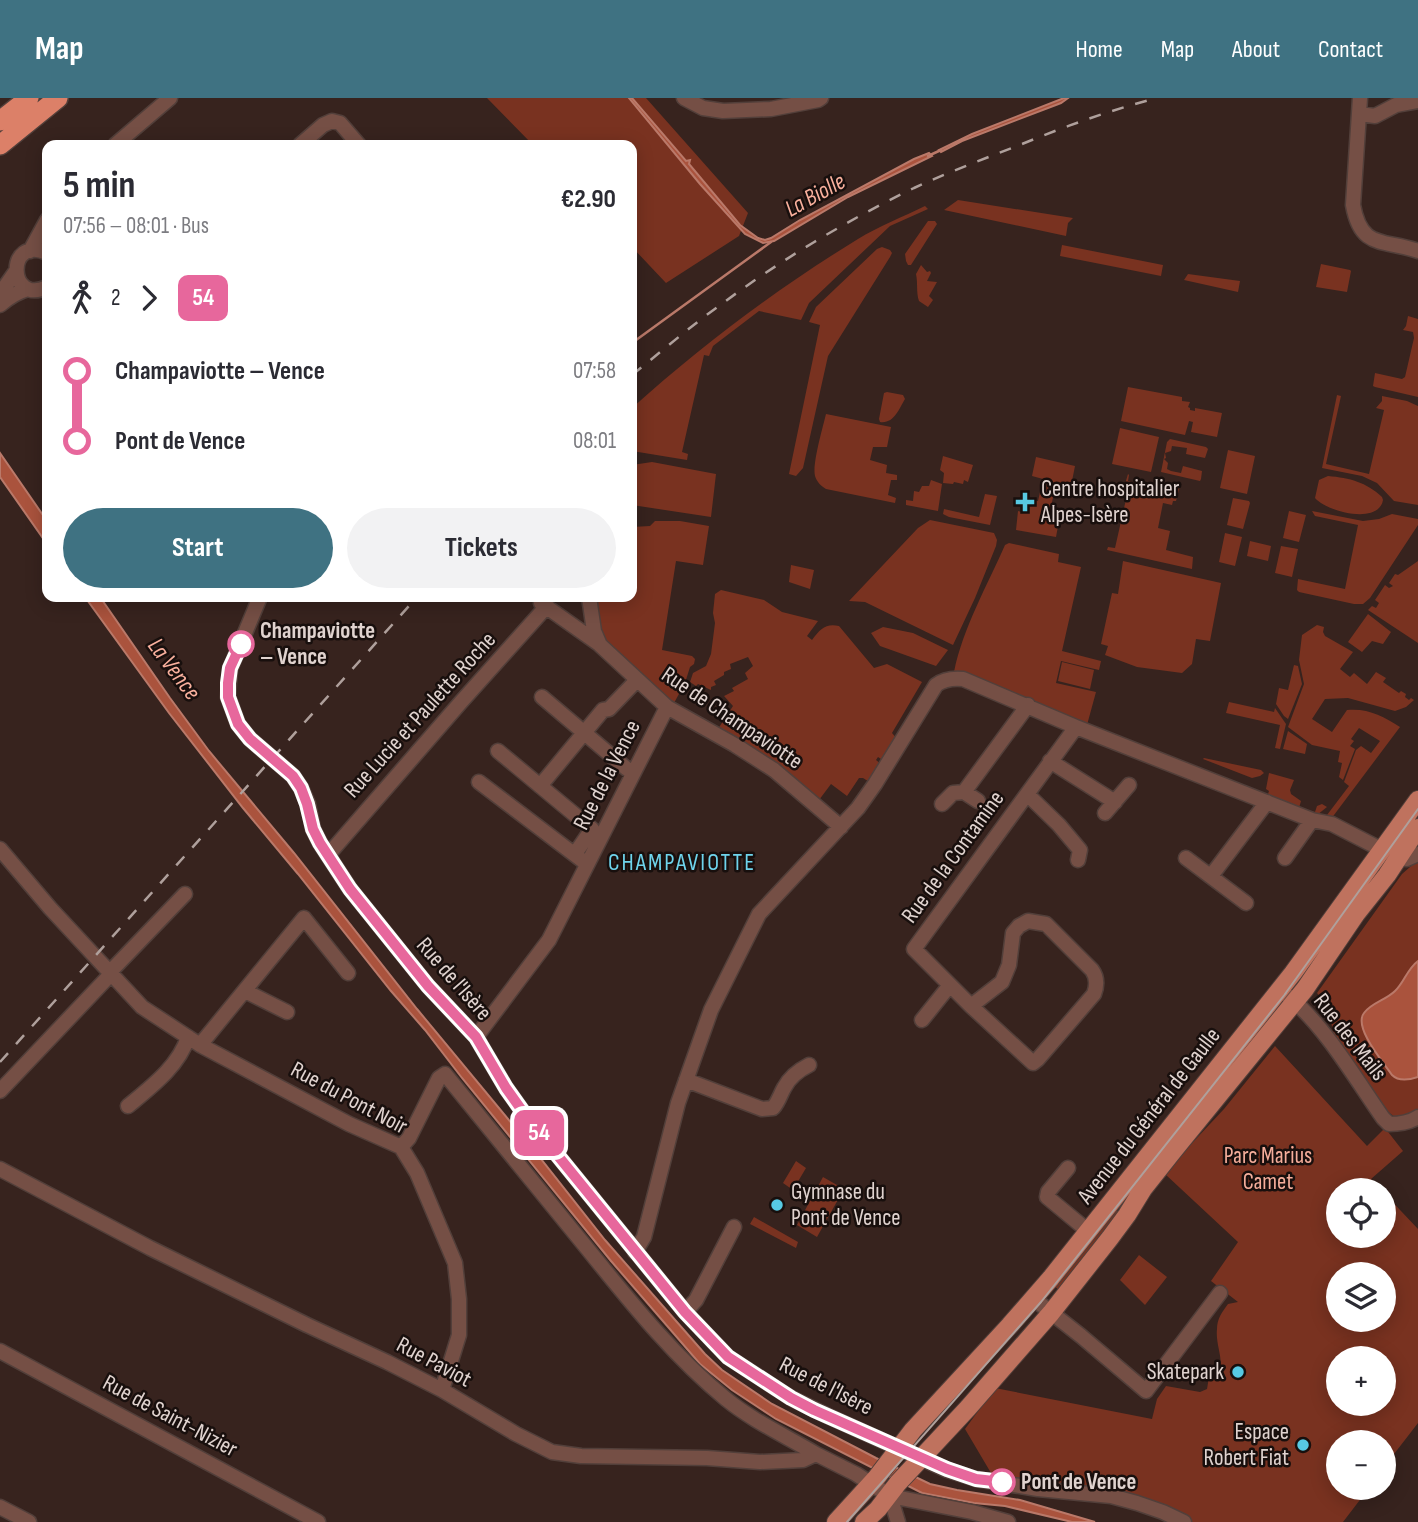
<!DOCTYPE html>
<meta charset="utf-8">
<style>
body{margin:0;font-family:"Sofia Sans Condensed",sans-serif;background:#f2f2f3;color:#2b2b33;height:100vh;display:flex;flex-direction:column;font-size:26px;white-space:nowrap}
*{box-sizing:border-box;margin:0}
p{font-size:23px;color:#7c7c81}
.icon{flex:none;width:38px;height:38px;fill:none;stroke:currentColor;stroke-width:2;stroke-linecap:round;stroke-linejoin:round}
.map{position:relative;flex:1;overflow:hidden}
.side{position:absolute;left:42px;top:42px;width:595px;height:462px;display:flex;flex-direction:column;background:#fff;border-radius:14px;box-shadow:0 4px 18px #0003}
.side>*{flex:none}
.badge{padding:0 14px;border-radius:10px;font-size:24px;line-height:46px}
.controls{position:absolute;left:1326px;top:1080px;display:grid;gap:14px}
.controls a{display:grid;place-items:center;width:70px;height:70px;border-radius:50%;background:#fff;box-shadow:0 4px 18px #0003;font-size:35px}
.map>.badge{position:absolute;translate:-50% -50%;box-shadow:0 0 0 4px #fff}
.legs{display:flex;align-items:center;gap:10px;height:77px;padding:0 21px;font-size:23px}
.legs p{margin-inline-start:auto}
.overview{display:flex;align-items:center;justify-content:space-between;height:119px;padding:0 21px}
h1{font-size:38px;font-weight:700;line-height:52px}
.button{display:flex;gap:14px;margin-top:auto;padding:14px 21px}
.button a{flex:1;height:80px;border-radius:42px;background:#3f7282;color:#fff;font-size:28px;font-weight:700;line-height:80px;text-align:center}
.button a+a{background:#f2f2f3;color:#2b2b33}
ul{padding:0 21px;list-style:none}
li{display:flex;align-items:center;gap:24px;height:70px;font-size:26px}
li i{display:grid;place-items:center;width:10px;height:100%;margin:0 9px;background:currentColor}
li i::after{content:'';width:18px;height:18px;margin:-9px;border:5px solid;border-radius:50%;background:#fff}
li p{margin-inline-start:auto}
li:first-child i{background:linear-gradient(#0000 50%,currentColor 0)}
li:last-child i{background:linear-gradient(currentColor 50%,#0000 0)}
header{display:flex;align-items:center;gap:42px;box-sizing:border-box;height:98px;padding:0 35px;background:#3f7282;color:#fff}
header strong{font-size:33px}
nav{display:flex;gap:38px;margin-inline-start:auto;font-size:24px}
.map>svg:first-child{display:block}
.green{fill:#793220;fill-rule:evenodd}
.water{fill:#aa533d;stroke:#ba7969;stroke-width:2}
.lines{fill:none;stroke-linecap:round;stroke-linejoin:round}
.stream{stroke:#ba7969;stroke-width:2.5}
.minor-casing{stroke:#523f3a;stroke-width:17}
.major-casing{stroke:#523f3a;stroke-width:20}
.highway-casing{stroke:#523f3a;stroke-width:22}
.minor{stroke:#754f45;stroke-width:14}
.major{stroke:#bf725e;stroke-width:18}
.highway{stroke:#dc8068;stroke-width:19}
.tram{stroke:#afa09c;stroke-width:2}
.rail{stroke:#afa09c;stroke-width:2.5;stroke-dasharray:12 12;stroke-linecap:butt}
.line-1-casing{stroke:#fff;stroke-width:16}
.line-1{stroke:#e7679c;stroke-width:10}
.poi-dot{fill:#57c9e3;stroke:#180f0d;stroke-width:2.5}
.stop-1-dot{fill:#fff;stroke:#e7679c;stroke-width:3.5}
.labels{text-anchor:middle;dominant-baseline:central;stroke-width:5;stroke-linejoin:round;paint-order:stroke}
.poi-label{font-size:23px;fill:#e0d3cf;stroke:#180f0d;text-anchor:start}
.stop-label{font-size:23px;font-weight:bold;fill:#e0d3cf;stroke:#180f0d;text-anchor:start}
.street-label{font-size:23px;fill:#e0d3cf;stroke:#180f0d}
.park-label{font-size:23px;fill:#f6ae9b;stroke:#180f0d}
.water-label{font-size:24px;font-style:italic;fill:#f9b09d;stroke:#180f0d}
.neighbourhood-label{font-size:24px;letter-spacing:2px;fill:#6fd4ec;stroke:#180f0d}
</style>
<header>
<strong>Map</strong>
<nav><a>Home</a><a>Map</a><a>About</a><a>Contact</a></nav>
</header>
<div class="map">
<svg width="1418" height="1424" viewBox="0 0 1418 1424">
<rect width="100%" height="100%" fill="#37231e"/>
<!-- green -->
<path class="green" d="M487,0H646L748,115L739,138L666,185L632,149V47H533Z
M958,102L1073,120L1068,125L1066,138L944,112Z
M925,108L928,111L890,128L809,205L801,222L759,213L713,248L709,258L704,257L682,354L688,356L687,362L632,353V310C702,247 778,190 858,141C879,128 903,119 925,108Z
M928,123H935L937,126L911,167H908L906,163L905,156Z
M1062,147L1163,167L1161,178L1060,158Z
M882,149L890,152L892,155L890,159L828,258L803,370L796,378L789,376L820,227L809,224L816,209L877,151Z
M1321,166L1350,172L1351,173L1347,194L1316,189Z
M921,167L927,174L930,173L931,175L927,183L937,184L929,198L933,202L928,209L919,203C916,194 918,185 916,176Z
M1188,176L1240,183L1238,194L1184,182Z
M1408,218L1418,221V299L1375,289L1373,288L1375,275L1402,281L1405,279L1414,240L1413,234L1403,232L1406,228Z
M1128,289L1182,299V303L1190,304L1188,309L1190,310V312L1195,313V310L1222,315L1217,339L1191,334L1193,324L1189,323L1185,337L1121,323Z
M887,294L903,297L905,301C899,311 894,326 880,324L879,321L884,295Z
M1337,297L1341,298L1326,366L1369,376L1384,312L1376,310L1382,303V298L1407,303L1418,308V407L1394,403L1377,385L1362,378L1322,370Z
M826,316L891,329L887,349H873L870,362L887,367L886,375L897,377V382H891L888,397L896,400L895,405L826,391C821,388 817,384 815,378C812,366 823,329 826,316Z
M1120,330L1159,339L1151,374L1112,366Z
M1170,341L1206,349L1208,351L1205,360L1186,356L1187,350L1172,348L1171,353L1165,355L1166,360L1164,361L1168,365L1167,371L1171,373L1181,375L1183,368L1202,373L1201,381L1200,383L1161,374L1167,344Z
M1228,352L1255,358L1247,396L1220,390Z
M943,358L973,367L968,384L964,382L963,386L954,384L953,386L943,385L944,375L940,372Z
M1036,359L1075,368L1069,398L1054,395L1051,409L1061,412L1056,439L1016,432L1018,413L1025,415L1027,401L1038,403L1043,381L1032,378Z
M652,364L716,376L711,419L632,407V367Z
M1128,376L1129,377L1128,383L1171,393L1173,386L1180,388L1176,403H1173L1172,407L1163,405L1158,430L1170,433L1166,452L1193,459L1192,471L1107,452L1108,449L1115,450L1129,388L1125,386Z
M1328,378C1350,380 1366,384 1382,399L1383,402C1379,427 1327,414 1315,400L1319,382Z
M931,382L942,386L938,413L906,407V402L913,403L914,393L919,394L922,388H929Z
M985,396L997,398L990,427L949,419L943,416L944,411L979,419Z
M1233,400L1249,403L1250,405L1243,431L1227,427Z
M1289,413L1306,417L1299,444L1283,440Z
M1312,413L1363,423L1379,421L1392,416L1418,421V427L1370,500L1363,506H1354L1299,494L1297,492L1298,481L1345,491L1358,427L1315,418Z
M930,422L994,435L997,442L996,448L975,500L953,547L865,504L849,503L918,430Z
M655,423H680L709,428L703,467L676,463L662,552L692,558L695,561L694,566L690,569L685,585L674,605L669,603L605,545L599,532L593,499H632V429L650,428Z
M1225,435L1242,439L1235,468L1219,464Z
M1250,443L1271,448L1268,463L1247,458Z
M1009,445L1059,456L1058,464L1081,469L1062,553L1101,563L1099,572L1061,563L1056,585L1096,594L1087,627L954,574C963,530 987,488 1005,447Z
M1281,448L1298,451L1292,479L1275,475Z
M1123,463L1221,485L1210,543L1196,541L1192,566L1182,575L1137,569L1105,557L1108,548L1101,546L1112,495L1118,496Z
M1418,463V545L1368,512L1372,508L1376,510L1379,505L1375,502L1385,487L1389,490L1393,488L1389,485L1395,476L1398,477Z
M791,467L814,472L810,491L789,484Z
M721,492L764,502L782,514L818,523L807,538L812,542C820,531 826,525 839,528L874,570L887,566L922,584L892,635L898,642L884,663L878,659L876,662L882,667L871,685L863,680H859L847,698L831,686L816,706L718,631L733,608L724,598L734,593L732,590L748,581L745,575L753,568L748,559L730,566L731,571L724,574V577L714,583L716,587L711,589V592L698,586L696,588L690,584L693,575L706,568L711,556L715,525L713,515L715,496Z
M1368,516L1391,534L1383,546L1372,543L1362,554L1348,544Z
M1317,527L1324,529L1323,534L1325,538L1353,554L1340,571L1350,579L1354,575L1367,586L1376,574L1386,580L1383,584L1399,595L1401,593L1406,596L1405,599L1409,602L1411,600L1414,602L1406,609L1395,613L1348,600L1325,601L1312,621L1332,634L1347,612C1368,610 1383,618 1400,629L1331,721L1327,717L1349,688L1344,684L1356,652L1361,648L1371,655L1380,643L1359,630L1351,641L1354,643L1350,648L1355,651L1343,682L1339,679L1342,665L1338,664L1340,653L1312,647L1288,629L1304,586L1299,562L1302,537Z
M883,529L913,535L948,552L936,568L880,548L871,535Z
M1062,564L1094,572L1090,591L1058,583Z
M1294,567L1298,568L1302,586L1288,621L1284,618L1276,606L1279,590L1288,592Z
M1229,604L1274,614L1275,610L1286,626L1280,651L1275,650L1280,627L1226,615Z
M1288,633L1307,646L1305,656L1283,651Z
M1204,660L1261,672L1264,675L1260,678L1252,680L1203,661Z
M1269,675L1294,682L1290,692L1291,696L1301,703L1299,710L1315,714L1317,708L1322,706L1327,709L1317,717L1267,699L1269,693L1266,691Z
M1418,762V1014L1400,1023L1387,1013L1334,941L1329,910L1317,895L1402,776Z
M1275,948L1367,1048L1385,1030L1403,1053L1371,1081L1381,1092H1339V1138H1384V1095L1418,1131V1325L1384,1369V1344H1339V1390H1369L1343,1424H1191L1174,1413L1128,1395L1039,1386L991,1375L965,1331L995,1290L1152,1321L1157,1301L1166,1288L1200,1294L1207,1291L1209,1279L1216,1281C1227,1265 1215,1249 1217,1231C1217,1221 1222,1214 1228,1206L1238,1204L1211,1183L1238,1144L1165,1076L1179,1059L1224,1011ZM1339,1176H1384V1222H1339ZM1339,1260H1384V1306H1339Z
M796,1063L806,1070L793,1092L783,1085Z
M823,1079L844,1091L817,1139L797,1127Z
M1113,1109L1121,1116L1061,1194L1051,1185Z
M754,1119L798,1144L796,1150L750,1126Z
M1139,1157L1167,1179L1145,1207L1120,1182Z"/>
<!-- water -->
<path class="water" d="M629,0H632L686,63L690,62L689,66L740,127L758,140L765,142L771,140L800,122L914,61L929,55L932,58L848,99L774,143L763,145L745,136L700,86Z
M1064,0H1068L1061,5L962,43L941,54L939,52L972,36Z
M0,355L47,423V446L0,379Z
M85,499H100L170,600L209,653L294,755L417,911L537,1056L605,1142L705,1256L722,1272L772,1306L876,1360L930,1386L957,1392L1020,1402L1095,1424H1072L1005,1408L974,1405L922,1395L776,1321L732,1292L700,1266L611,1163L462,980L425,932L391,893L298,776L243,710L169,615Z
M1418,863V979C1409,982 1399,984 1392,977C1383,964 1353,929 1364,915C1371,905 1386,902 1395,893C1404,885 1407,871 1418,863Z"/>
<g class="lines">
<!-- stream -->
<path class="stream" d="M928,58L941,52
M632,245L771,144"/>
<!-- minor casing -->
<g class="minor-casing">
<path id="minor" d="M684,0L703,10L723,13L771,11L818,2L821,0
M1360,0L1353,107C1361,152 1384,141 1418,153
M1359,16L1375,18L1396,7L1418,3
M115,47L170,0
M300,47L323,27L332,23L340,25L359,47
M30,153L47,122
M47,155C6,136 7,208 47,189
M0,196L16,173
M0,207C9,199 17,194 28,191
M260,499L230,571L228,599L238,626L250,641L293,678L301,690L308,706L313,731L320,745L350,791L428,888L476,939L506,990L528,1021L685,1214L728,1259L791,1300L828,1318L947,1372L976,1381L1038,1391L1111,1398L1137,1405L1163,1414L1184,1424
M589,499L594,533L600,547L667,609L735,647L774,672L841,729
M541,505L599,546
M542,599L627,671
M498,653L592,731L579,750
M1050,663L1115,704
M479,684L583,763
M540,688L603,612L609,611L637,582
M964,694L1028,607
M1027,696L1059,727L1080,752L1078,762
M942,706L953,695L964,694L978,703
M1105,715L1129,687
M0,751L50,810L142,909L200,947L349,1026L401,1049L417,1075L455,1165L459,1201V1237L442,1292
M328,757L461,604L547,508
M1186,760L1246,805
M1285,760L1312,722
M1211,778L1267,704
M109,875L185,796
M245,893L287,914
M1288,898C1325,928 1355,980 1383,1020L1389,1026C1400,1026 1409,1025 1418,1019
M971,908L1002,884L1009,867L1013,835L1019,828L1028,823L1046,826L1092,872C1097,879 1097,888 1094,896L1038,961L1033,965L971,908L914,851L1076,629
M922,922L950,887
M476,939L549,842L667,609
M200,947L304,820L348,875
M686,982L762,1011L773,1010C779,1003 780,997 784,990C789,980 799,972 809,967
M0,993L111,876
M128,1008C151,989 179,968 188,939
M401,1049L409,1040L439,980L445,976C492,1033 539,1091 586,1149C629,1202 672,1257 726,1301C753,1323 786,1338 816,1356
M1068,1070L1048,1094L1047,1099L1088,1133
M0,1071L150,1150L307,1227L387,1264L442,1292L516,1336L552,1354L581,1358L707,1360L760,1364L803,1362L816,1356L856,1376L890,1398L972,1414L1008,1424
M635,1154L644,1139L678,1005L711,912L759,816L858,710L875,686L936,587C944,581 953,580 963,581L1076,629L1312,722L1332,726L1398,760L1407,761L1418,756
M1034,1201L1081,1238L1146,1293L1220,1195
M685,1214L696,1202L734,1129
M0,1253L318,1424
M890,1398L898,1424
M0,1409L29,1424"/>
</g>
<!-- major casing -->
<g class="major-casing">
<path id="major" d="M836,1424L877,1379L913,1332L1010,1227L1051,1180L1293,875L1418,702
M864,1424L878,1411L898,1385L968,1310L1051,1215L1110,1140L1127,1117L1143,1091L1174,1052L1305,891L1356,816L1387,777L1418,730"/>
</g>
<!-- highway casing -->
<g class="highway-casing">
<path id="highway" d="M0,23L29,0
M0,47L58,0"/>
</g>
<!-- minor -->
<use href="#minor" class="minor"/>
<!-- major -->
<use href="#major" class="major"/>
<!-- highway -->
<use href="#highway" class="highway"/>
<!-- tram -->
<path class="tram" d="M847,1424L1041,1204L1286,895L1285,896L1418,711"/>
<!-- rail -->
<path class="rail" d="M632,277C662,253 692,227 723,205C782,161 848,122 914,90C949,74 986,60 1022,46C1066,28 1111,12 1157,0
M0,964L417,499"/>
</g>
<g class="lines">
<!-- line-1 casing -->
<g class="line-1-casing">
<path id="line-1" d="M241,546L230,570L228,585V599L238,626L250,641L293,678L301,690L307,706L313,731L320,745L350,791L428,888L476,939L506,990L528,1021L685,1214L728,1259L791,1300L814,1312L947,1371L976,1381L1002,1384"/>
</g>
<!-- line-1 -->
<use href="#line-1" class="line-1"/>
</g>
<!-- markers -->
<g class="poi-dot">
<path d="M1021.5 393.5h7v7h7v7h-7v7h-7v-7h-7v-7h7z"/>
<circle cx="777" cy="1107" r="7"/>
<circle cx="1238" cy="1274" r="7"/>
<circle cx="1303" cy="1347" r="7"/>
</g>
<g class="stop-1-dot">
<circle cx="241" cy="546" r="12"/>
<circle cx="1002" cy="1384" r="12"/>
</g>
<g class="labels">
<!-- poi labels -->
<g class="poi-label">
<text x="1041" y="391">Centre hospitalier<tspan x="1041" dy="26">Alpes-Isère</tspan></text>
<text x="791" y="1094">Gymnase du<tspan x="791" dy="26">Pont de Vence</tspan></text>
<text x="1224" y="1274" text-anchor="end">Skatepark</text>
<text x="1289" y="1334" text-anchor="end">Espace<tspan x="1289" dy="26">Robert Fiat</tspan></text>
</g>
<!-- stop labels -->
<g class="stop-label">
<text x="260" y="533">Champaviotte<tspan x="260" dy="26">– Vence</tspan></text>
<text x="1021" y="1384">Pont de Vence</text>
</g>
<!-- street labels -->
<g class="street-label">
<text transform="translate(420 617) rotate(-48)">Rue Lucie et Paulette Roche</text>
<text transform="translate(732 620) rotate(34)">Rue de Champaviotte</text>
<text transform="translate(607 677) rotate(-63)">Rue de la Vence</text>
<text transform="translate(953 759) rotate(-54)">Rue de la Contamine</text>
<text transform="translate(454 881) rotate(49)">Rue de l'Isère</text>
<text transform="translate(1350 939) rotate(52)">Rue des Mails</text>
<text transform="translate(349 1000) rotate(28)">Rue du Pont Noir</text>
<text transform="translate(1149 1018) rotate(-52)">Avenue du Général de Gaulle</text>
<text transform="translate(434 1264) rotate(28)">Rue Paviot</text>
<text transform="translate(826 1288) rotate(27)">Rue de l'Isère</text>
<text transform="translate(170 1318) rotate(28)">Rue de Saint-Nizier</text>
</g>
<!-- park labels -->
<g class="park-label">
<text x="1268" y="1058">Parc Marius<tspan x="1268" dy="26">Camet</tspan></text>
</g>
<!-- water labels -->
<g class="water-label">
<text transform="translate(815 97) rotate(-29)">La Biolle</text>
<text transform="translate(174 571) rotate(53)">La Vence</text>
</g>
<!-- neighbourhood labels -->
<g class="neighbourhood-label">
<text x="682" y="764">CHAMPAVIOTTE</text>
</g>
</g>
</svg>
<div class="controls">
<a><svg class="icon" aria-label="locate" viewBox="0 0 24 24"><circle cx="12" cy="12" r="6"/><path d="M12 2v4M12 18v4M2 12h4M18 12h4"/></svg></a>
<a><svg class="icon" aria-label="layers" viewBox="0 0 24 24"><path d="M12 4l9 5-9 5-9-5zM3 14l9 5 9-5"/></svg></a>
<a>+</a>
<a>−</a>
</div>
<b class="badge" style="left:539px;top:1035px;background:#e7679c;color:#fff">54</b>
<section class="side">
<div class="overview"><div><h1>5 min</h1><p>07:56 – 08:01 · Bus</p></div><b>€2.90</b></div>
<div class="legs"><svg class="icon" aria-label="walk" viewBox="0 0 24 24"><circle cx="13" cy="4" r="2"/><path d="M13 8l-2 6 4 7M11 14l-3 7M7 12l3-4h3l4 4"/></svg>2<svg class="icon" aria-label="forward" viewBox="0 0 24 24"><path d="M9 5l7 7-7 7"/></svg><b class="badge" style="background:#e7679c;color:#fff">54</b></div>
<ul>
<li><i style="color:#e7679c"></i><b>Champaviotte – Vence</b><p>07:58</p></li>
<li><i style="color:#e7679c"></i><b>Pont de Vence</b><p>08:01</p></li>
</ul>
<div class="button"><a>Start</a><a>Tickets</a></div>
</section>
</div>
